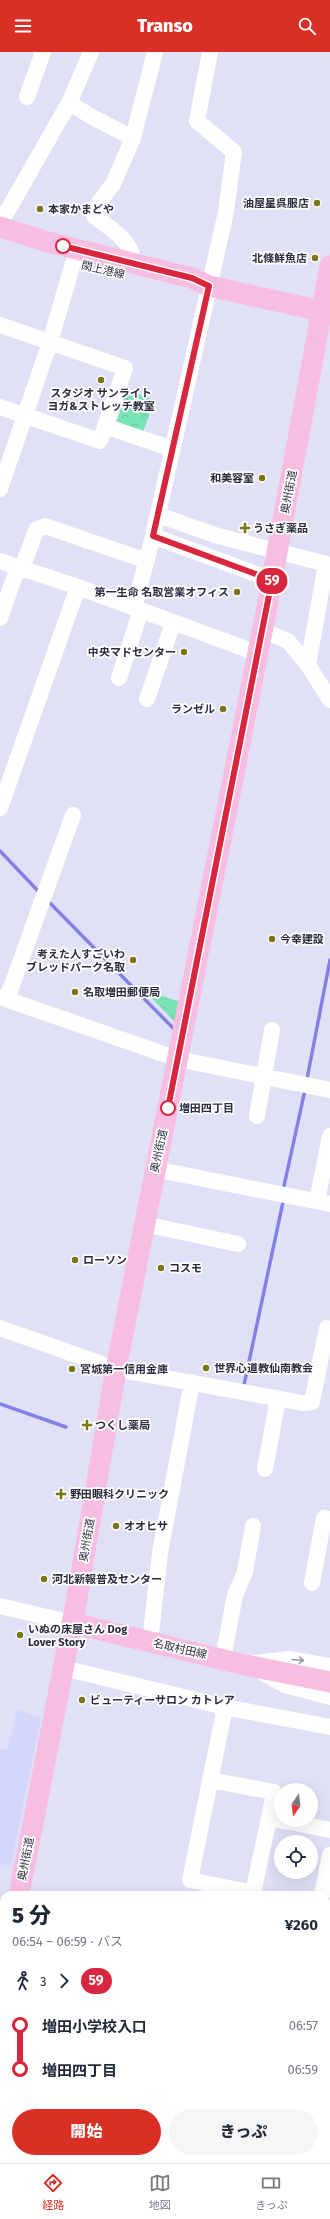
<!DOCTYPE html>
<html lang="ja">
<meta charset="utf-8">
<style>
body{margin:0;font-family:"Fira Sans","Noto Sans JP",sans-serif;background:#f6f6f7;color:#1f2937;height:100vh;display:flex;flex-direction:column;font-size:15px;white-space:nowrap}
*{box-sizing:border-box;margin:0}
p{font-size:13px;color:#747a83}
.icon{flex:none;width:22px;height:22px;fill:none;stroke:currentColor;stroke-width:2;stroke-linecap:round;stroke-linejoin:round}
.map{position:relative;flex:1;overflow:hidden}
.drawer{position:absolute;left:0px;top:1839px;width:330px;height:272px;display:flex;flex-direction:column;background:#fff;border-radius:12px 12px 0 0;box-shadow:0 4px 16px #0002}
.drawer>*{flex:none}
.badge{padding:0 8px;border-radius:13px;font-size:14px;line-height:26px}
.needle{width:26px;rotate:194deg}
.buttons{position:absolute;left:274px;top:1731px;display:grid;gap:8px}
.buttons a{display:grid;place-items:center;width:44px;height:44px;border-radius:50%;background:#fff;box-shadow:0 4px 16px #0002;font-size:20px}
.map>.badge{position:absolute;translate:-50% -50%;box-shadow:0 0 0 2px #fff}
.legs{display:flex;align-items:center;gap:6px;height:44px;padding:0 12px;font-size:13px}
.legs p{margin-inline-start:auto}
.head{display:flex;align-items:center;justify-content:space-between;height:68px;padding:0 12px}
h1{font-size:22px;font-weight:800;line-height:30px}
.action{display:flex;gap:8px;margin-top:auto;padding:8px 12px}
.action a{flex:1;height:46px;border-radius:24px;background:#d93025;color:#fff;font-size:16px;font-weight:800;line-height:46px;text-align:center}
.action a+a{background:#f6f6f7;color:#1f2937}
ul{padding:0 12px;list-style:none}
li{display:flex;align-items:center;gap:14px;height:44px;font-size:15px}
li i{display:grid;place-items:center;width:6px;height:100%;margin:0 5px;background:currentColor}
li i::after{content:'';width:10px;height:10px;margin:-5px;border:3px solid;border-radius:50%;background:#fff}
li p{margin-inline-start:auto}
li:first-child i{background:linear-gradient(#0000 50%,currentColor 0)}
li:last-child i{background:linear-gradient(currentColor 50%,#0000 0)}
header{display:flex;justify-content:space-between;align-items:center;height:52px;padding:0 12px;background:#d93025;color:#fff;font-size:18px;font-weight:800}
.tabs{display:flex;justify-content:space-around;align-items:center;height:56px;border-top:1px solid #e0e1e3;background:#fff;font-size:11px;color:#747a83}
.tabs a{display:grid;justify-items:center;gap:2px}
.tabs .current{color:#d93025}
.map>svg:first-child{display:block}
.built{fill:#d5d6fb}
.grass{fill:url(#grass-tufts)}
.forest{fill:url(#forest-crowns)}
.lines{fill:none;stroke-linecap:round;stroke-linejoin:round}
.stream{stroke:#8580e6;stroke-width:3.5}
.minor{stroke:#fff;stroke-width:16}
.major{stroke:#f8bee1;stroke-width:21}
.oneway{stroke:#9696a0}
.line-1-casing{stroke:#fff;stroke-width:9}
.line-1{stroke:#d7263d;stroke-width:6}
.poi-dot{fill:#7d7416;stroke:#fff;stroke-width:1.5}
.stop-1-dot{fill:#fff;stroke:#d7263d;stroke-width:2}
.labels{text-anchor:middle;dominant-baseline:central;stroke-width:3.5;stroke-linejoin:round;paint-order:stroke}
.poi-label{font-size:11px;font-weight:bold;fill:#2c2c41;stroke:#fff;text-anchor:start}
.street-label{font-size:11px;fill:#2c2c41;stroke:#fff}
.stop-label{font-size:11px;font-weight:bold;fill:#2c2c41;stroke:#fff;text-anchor:start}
</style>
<header><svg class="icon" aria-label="menu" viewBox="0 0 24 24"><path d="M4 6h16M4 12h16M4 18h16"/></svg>Transo<svg class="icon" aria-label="search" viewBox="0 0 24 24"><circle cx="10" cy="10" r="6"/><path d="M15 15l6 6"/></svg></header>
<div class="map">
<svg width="330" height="2111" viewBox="0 0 330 2111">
<defs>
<pattern id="grass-tufts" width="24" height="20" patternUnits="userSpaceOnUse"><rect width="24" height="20" fill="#7ae3b6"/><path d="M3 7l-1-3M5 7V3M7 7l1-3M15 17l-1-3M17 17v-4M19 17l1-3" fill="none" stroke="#6ac39e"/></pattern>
<pattern id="forest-crowns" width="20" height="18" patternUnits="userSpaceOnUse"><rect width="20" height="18" fill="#7ae3b6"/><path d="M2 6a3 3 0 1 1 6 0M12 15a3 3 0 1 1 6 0" fill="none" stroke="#6ac39e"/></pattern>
</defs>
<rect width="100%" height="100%" fill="#e0e1f7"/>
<!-- built -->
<path class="built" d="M17,1658L41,1665L11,1814L0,1812V1696L7,1698Z"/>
<!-- grass -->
<path class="grass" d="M144,938L181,950L177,972Z"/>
<!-- forest -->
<path class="forest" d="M127,338L154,348L142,384L115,375Z"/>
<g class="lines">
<!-- stream -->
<path class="stream" d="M0,799L40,841
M47,848L174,977
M307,1027L330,908
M284,1134L305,1038
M244,1333L283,1150
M0,1352L66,1375
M326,1966L330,1968
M326,2031L330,2037"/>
<!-- minor -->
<path class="minor" d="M27,45L43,0
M69,51L94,66L133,86L113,132L94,157V164C110,177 133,188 133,211
M133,86L155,0
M0,172L69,51L91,0
M0,273L125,316L100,389L0,355
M105,374L172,397
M0,437L50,290L73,211
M158,463L215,483L330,513
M153,484L272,528
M0,509L78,535L257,601
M22,517L36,478L45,474L147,509
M134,556L153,484L226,160L234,100L197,69L210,0
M0,566L18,515
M262,578L288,589L308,613L330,648
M308,613L326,512
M119,626L141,558
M147,647L173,571
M0,756L78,535
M0,945L178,1007L330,1038
M7,947L73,763
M257,1064L272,978
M154,1117L330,1152
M317,1149L330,1084
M144,1172L238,1192
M0,1276L116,1317L303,1351L312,1350L327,1276
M265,1417L278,1347
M312,1531L324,1466L330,1467
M0,1554L72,1571
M150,1590L160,1501L192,1330
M223,1607L235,1543L245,1520L253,1474
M255,1611L289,1607L330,1614
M63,1616L225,1655
M263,1621L285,1633L330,1645
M330,1675L225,1655L190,1828L253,1841L269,1766L330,1778
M210,1728L274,1740L269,1766
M322,1843L330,1803
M0,1859L4,1861
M326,1944L330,1945
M326,1995L330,1996
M0,2053H4
M96,2111V2107
M199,2111L200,2107"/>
<!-- major -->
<path class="major" d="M0,175L48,190L192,226L209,234L330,261
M72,1571L245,1613L330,1630
M19,1843L77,1546L116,1317L266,560L330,214
M0,1934L4,1915"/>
</g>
<!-- one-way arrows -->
<defs><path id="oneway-shaft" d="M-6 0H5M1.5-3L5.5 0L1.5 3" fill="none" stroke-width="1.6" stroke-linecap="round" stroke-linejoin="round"/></defs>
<use class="oneway" href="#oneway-shaft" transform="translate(298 1608) rotate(5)"/>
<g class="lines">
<!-- line-1 casing -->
<g class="line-1-casing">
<path id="line-1" d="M63,194L192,226L209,234L153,484L272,528L168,1056"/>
</g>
<!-- line-1 -->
<use href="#line-1" class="line-1"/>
</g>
<!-- markers -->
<g class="poi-dot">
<circle cx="317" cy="151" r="4"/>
<circle cx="40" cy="157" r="4"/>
<circle cx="315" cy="206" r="4"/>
<circle cx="101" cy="328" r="4"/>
<circle cx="262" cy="426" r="4"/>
<path d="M243 470h4v4h4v4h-4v4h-4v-4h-4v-4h4z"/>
<circle cx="237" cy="540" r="4"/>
<circle cx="184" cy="600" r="4"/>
<circle cx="223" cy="657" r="4"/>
<circle cx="272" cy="887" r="4"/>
<circle cx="133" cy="908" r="4"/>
<circle cx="75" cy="940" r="4"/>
<circle cx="75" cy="1208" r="4"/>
<circle cx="161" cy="1216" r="4"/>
<circle cx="206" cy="1316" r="4"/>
<circle cx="72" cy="1317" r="4"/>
<path d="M85 1367h4v4h4v4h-4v4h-4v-4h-4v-4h4z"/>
<path d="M59 1436h4v4h4v4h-4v4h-4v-4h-4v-4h4z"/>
<circle cx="116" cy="1474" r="4"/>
<circle cx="44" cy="1527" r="4"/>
<circle cx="20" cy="1583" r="4"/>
<circle cx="82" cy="1648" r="4"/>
</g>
<g class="stop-1-dot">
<circle cx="63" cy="194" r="7"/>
<circle cx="168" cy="1056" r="7"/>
</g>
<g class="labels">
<!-- poi labels -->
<g class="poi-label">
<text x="309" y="151" text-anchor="end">油屋星呉服店</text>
<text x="48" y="157">本家かまどや</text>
<text x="307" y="206" text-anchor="end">北條鮮魚店</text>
<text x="101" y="341" text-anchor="middle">スタジオ サンライト<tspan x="101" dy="13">ヨガ&amp;ストレッチ教室</tspan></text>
<text x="254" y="426" text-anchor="end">和美容室</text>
<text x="253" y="476">うさぎ薬品</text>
<text x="229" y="540" text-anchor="end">第一生命 名取営業オフィス</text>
<text x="176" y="600" text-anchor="end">中央マドセンター</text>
<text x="215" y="657" text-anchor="end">ランゼル</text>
<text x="280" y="887">今幸建設</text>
<text x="125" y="902" text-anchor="end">考えた人すごいわ<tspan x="125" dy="13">ブレッドパーク名取</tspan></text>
<text x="83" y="940">名取増田郵便局</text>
<text x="83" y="1208">ローソン</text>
<text x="169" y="1216">コスモ</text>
<text x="214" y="1316">世界心道教仙南教会</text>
<text x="80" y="1317">宮城第一信用金庫</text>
<text x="95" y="1373">つくし薬局</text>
<text x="70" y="1442">野田眼科クリニック</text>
<text x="124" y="1474">オオヒサ</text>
<text x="52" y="1527">河北新報普及センター</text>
<text x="28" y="1577">いぬの床屋さん Dog<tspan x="28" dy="13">Lover Story</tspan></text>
<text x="90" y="1648">ビューティーサロン カトレア</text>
</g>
<!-- street labels -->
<g class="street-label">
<text transform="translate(103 218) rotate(13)">閖上港線</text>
<text transform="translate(289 440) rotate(-79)">奥州街道</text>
<text transform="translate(159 1099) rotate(-78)">奥州街道</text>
<text transform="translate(87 1488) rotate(-80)">奥州街道</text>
<text transform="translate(180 1597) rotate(13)">名取村田線</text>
<text transform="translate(26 1807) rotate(-79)">奥州街道</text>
</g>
<!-- stop labels -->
<g class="stop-label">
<text x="179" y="1056">増田四丁目</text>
</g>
</g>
</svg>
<div class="buttons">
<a><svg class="needle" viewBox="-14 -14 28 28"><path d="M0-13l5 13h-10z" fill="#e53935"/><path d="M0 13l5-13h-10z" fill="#747a83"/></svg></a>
<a><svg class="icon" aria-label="locate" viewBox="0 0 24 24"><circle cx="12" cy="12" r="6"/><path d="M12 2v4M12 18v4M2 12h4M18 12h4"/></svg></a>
</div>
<b class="badge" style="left:272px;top:529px;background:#d7263d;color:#fff">59</b>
<section class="drawer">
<div class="head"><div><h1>5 分</h1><p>06:54 – 06:59 · バス</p></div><b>¥260</b></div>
<div class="legs"><svg class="icon" aria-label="walk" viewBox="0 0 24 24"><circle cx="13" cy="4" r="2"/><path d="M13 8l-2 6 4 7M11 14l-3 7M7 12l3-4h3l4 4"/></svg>3<svg class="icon" aria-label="forward" viewBox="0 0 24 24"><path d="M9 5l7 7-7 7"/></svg><b class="badge" style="background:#d7263d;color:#fff">59</b></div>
<ul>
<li><i style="color:#d7263d"></i><b>増田小学校入口</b><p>06:57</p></li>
<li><i style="color:#d7263d"></i><b>増田四丁目</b><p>06:59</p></li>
</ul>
<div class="action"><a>開始</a><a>きっぷ</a></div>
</section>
</div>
<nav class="tabs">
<a class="current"><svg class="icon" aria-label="directions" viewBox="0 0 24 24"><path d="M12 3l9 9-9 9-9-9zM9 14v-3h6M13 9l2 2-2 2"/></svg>経路</a>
<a><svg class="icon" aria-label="map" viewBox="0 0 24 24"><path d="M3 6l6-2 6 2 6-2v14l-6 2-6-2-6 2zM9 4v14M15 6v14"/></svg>地図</a>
<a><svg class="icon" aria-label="tickets" viewBox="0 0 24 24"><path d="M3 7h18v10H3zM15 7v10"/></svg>きっぷ</a>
</nav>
